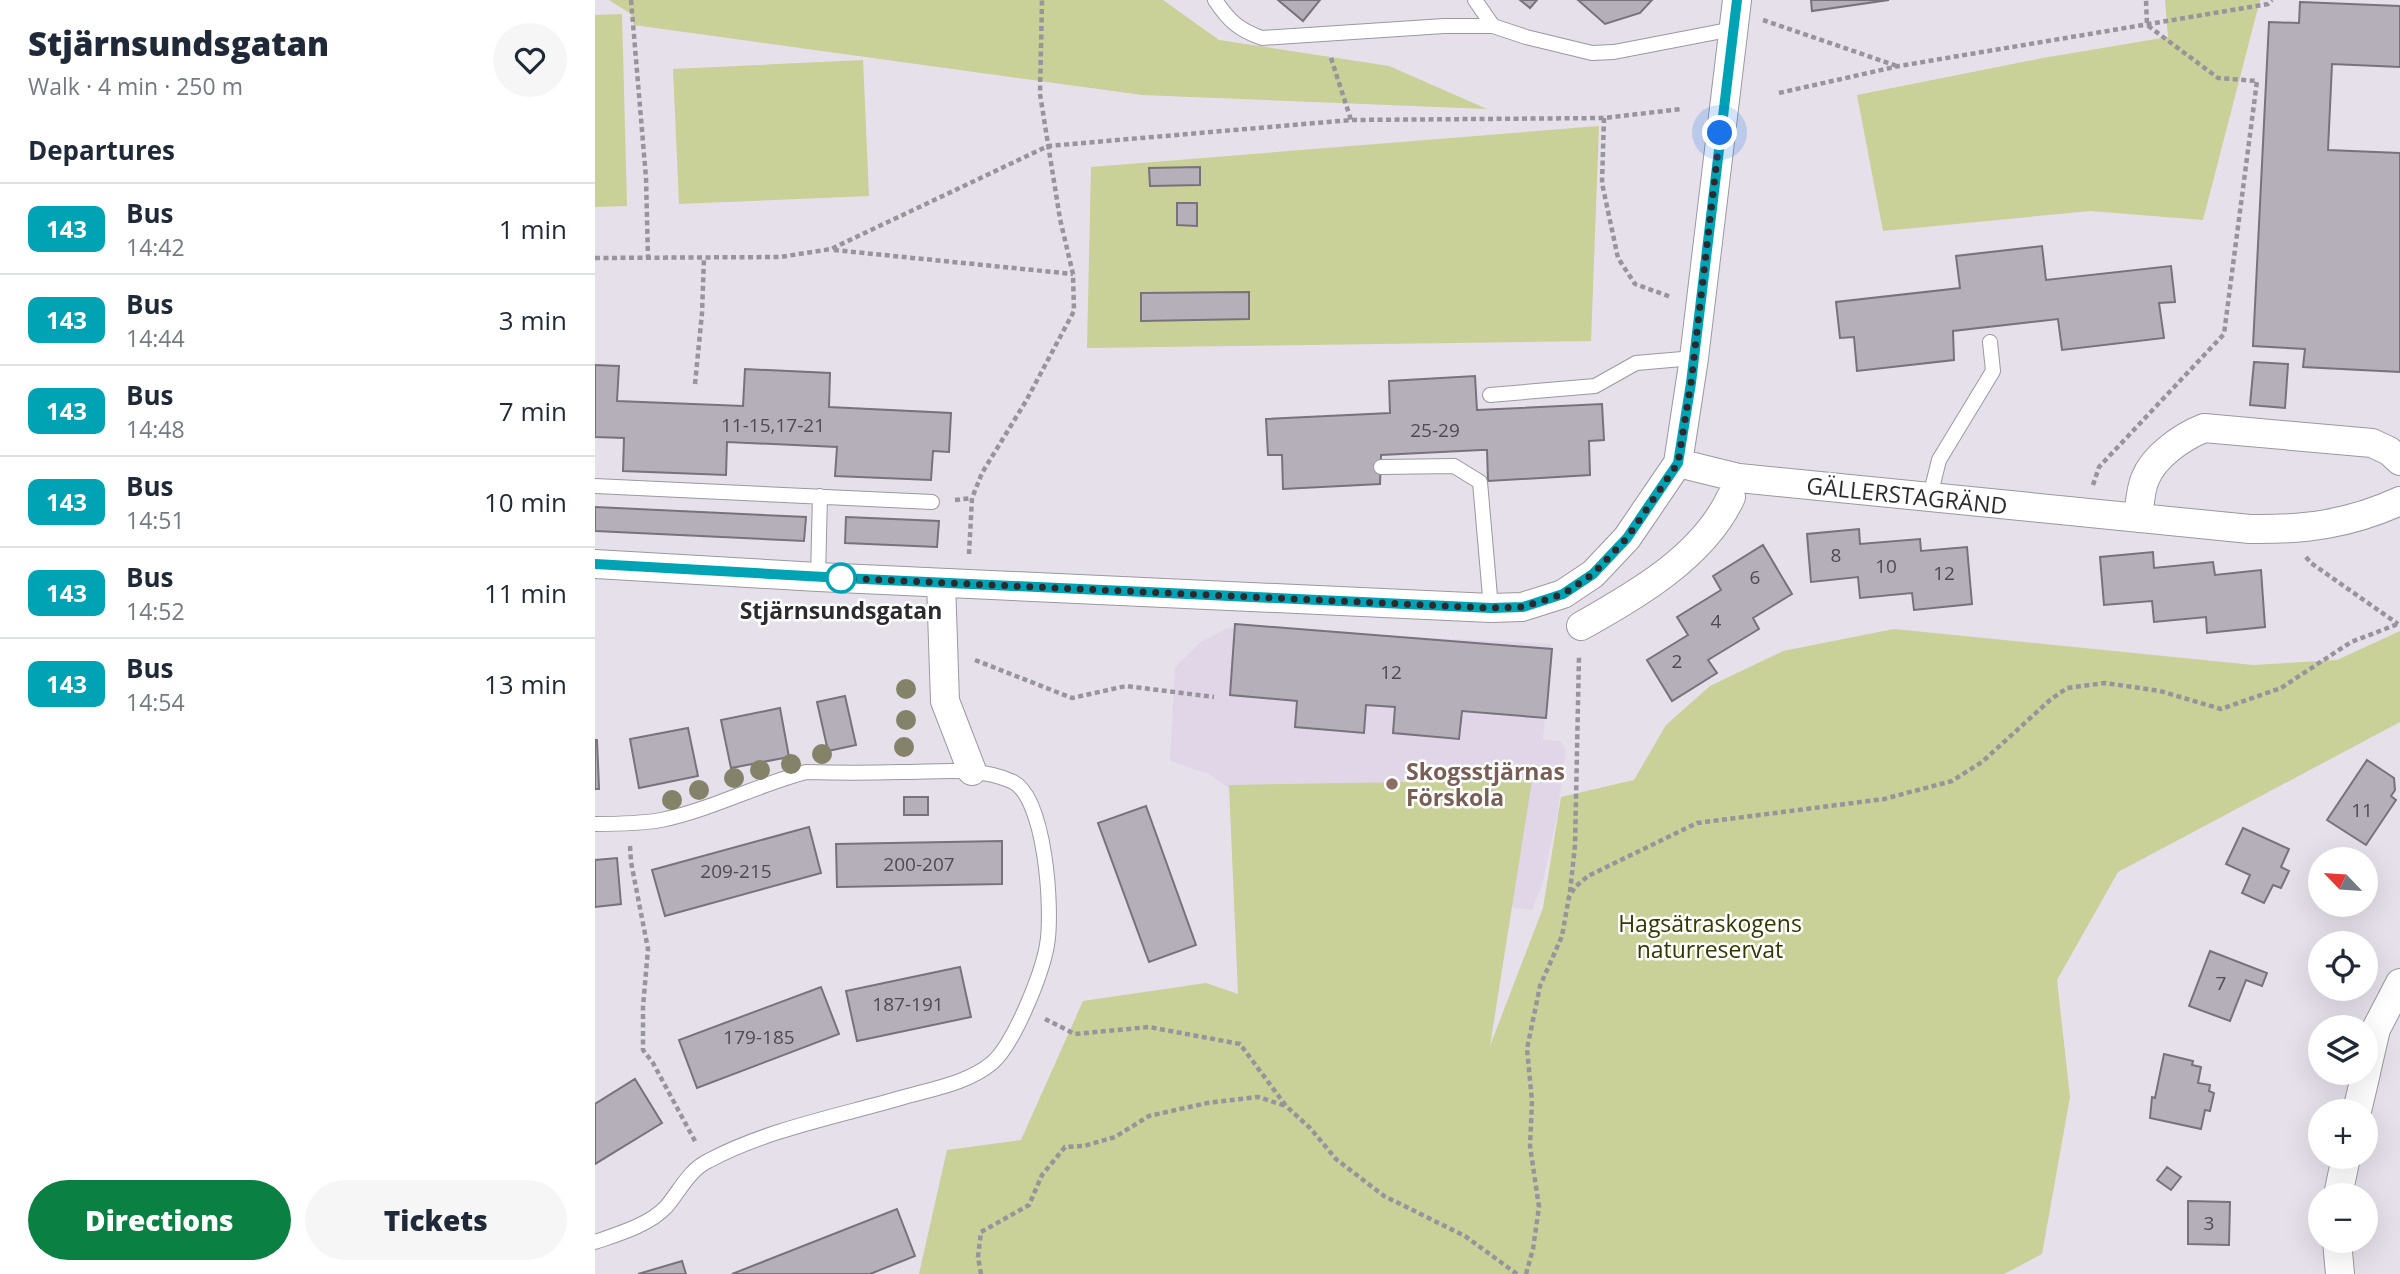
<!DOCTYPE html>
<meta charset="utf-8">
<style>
body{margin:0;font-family:"Open Sans",sans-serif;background:#f6f6f7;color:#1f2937;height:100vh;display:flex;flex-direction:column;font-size:26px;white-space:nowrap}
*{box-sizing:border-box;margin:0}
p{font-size:23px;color:#747a83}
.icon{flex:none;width:38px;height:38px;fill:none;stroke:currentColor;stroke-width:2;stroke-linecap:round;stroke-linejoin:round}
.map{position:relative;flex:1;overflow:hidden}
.sheet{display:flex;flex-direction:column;background:#fff;width:595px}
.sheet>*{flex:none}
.badge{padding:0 14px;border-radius:10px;font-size:24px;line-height:46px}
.needle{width:46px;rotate:295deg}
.fabs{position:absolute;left:1713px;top:847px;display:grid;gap:14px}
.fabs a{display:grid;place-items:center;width:70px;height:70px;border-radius:50%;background:#fff;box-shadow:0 7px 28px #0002;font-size:35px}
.you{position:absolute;width:35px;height:35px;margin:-18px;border:5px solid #fff;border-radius:50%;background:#1a73e8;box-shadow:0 0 0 10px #1a73e833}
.map>.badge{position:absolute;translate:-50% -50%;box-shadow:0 0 0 4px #fff}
h2{padding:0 28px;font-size:26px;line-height:63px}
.round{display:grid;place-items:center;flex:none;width:74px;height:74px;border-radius:37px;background:#f6f6f7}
.head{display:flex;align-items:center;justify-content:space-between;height:119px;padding:0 28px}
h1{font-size:33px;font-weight:800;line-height:52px}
.button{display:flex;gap:14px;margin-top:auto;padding:14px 28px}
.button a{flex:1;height:80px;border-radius:42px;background:#0b8043;color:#fff;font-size:28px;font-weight:800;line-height:80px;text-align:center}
.button a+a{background:#f6f6f7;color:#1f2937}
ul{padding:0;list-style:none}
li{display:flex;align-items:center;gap:21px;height:91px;padding:0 28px;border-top:2px solid #e0e1e3}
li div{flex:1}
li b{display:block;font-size:26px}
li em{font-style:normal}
li .badge{min-width:77px;font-weight:700;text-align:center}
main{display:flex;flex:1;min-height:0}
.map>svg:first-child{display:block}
.built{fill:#e0d6e7}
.green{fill:#c9d098}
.building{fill:#b5afb9;stroke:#77727b;stroke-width:2}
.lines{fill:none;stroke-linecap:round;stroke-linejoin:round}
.service-casing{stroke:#9c97a0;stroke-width:16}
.minor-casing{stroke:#9c97a0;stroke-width:30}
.path{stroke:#98949b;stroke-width:4.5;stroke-dasharray:5 3.5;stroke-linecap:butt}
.service{stroke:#fff;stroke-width:14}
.minor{stroke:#fff;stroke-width:28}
.tree{fill:#848369}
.line-casing{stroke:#fff;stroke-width:16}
.line{stroke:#00a3b4;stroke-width:10}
.walk{stroke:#2c2a2e;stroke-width:7;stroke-dasharray:0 12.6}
.stop-dot{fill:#fff;stroke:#00a3b4;stroke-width:3.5}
.education-dot{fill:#8d6e63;stroke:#fff;stroke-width:2.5}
.labels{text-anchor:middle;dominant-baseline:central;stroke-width:5;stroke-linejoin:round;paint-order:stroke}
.number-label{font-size:19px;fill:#4e4b51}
.street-label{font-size:23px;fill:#2c2a2e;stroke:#fff}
.stop-label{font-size:23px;font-weight:bold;fill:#2c2a2e;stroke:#fff}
.education-label{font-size:23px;font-weight:bold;fill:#785e54;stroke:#fff;text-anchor:start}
.park-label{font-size:23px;fill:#343700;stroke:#fff}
</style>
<main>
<section class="sheet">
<div class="head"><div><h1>Stjärnsundsgatan</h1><p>Walk · 4 min · 250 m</p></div><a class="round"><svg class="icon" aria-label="heart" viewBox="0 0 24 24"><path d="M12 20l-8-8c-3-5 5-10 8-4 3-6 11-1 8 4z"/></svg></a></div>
<h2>Departures</h2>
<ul>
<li><span class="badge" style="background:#00a3b4;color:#fff">143</span><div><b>Bus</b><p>14:42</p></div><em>1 min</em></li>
<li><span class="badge" style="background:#00a3b4;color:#fff">143</span><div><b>Bus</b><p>14:44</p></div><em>3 min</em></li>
<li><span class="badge" style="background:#00a3b4;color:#fff">143</span><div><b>Bus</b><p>14:48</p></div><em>7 min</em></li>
<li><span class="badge" style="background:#00a3b4;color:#fff">143</span><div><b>Bus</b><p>14:51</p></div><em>10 min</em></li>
<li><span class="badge" style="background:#00a3b4;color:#fff">143</span><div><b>Bus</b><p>14:52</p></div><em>11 min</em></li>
<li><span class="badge" style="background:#00a3b4;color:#fff">143</span><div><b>Bus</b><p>14:54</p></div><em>13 min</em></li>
</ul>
<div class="button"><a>Directions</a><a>Tickets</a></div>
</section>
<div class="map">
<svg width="1805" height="1274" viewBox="0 0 1805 1274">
<rect width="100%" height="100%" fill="#e5e0ea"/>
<!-- built -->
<path class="built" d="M633,628L956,644L948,740L965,741L971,750L962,816L947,885L937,910L861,900L735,860L614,774L575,761L580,667L606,642Z"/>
<!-- green -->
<path class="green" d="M14,0H568L624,40L794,66L892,109L547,95L39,25L36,14Z
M1570,0H1665L1608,220L1495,211L1288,231L1262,95L1448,58L1573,37Z
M27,14L32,206L0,207V15Z
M268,60L274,196L84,204L78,69Z
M1004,126L996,341L492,348L496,167Z
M1299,629L1658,665L1742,660L1805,631V722L1523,872L1462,980L1475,1097L1447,1254L1409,1274H324L352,1150L426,1140L488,1001L611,983L643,994L634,785L937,780L895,1046L948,908L966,797L1039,780L1071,725L1115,686L1188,651Z"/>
<!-- building -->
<path class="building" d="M683,0H725L708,21Z
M925,0H942L935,8Z
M983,0H1057L1045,13L1010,24Z
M1216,0H1294L1217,11Z
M1705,2L1805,6V67L1737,64L1733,150L1805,153V372L1708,367L1710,349L1658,346L1674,22L1704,23Z
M605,167V185L555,186L554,168Z
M582,203H602V226L582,225Z
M1447,246L1451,280L1576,266L1580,302L1564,303L1569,338L1467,350L1463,319L1358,331L1359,360L1262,371L1259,337L1245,338L1241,302L1365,288L1361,256Z
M654,292V319L546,321V293Z
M1659,362L1693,364L1690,408L1655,405Z
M0,365L24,366L22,401L148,406L150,369L235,373L234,407L356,413L354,452L338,451L336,480L240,476L242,447L132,442L131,475L28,471L29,438L0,437Z
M880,376L882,410L1007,404L1009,440L994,441L995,475L893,481L892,450H886L786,455L785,484L688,489L687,455H673L671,419L795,413L794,381Z
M0,507L211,517L209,541L0,531Z
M251,517L344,521L342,547L250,543Z
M1264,529L1265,544L1325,539L1326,551L1372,547L1377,604L1319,610L1317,593L1265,598L1263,577L1216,582L1212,534Z
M1168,545L1197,594L1158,618L1164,629L1113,660L1122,673L1077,701L1052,660L1093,635L1082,617L1126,590L1118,576Z
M1558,552L1559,568L1618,562L1620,575L1666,570L1670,627L1612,633L1611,617L1559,622L1557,601L1509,605L1505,557Z
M640,624L957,649L951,718L867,711L864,739L798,733L800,707L771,705L769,733L700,727L702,701L635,695Z
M250,696L261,745L233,751L222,702Z
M185,708L194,757L136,768L126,720Z
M93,728L103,776L44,788L35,739Z
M0,740H2L4,789H0Z
M1772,760L1799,778L1800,790L1796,796L1801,800L1771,845L1732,820Z
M309,797H333V815H309Z
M551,806L601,945L554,962L503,823Z
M214,827L226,873L70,916L57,870Z
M1648,828L1694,849L1686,867L1694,871L1686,888L1678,885L1669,903L1647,893L1655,875L1631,864Z
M407,841V884L242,887L241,844Z
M22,858L26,904L0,907V860Z
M1615,951L1672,973L1667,986L1651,980L1635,1021L1594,1006Z
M365,967L376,1017L262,1041L251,991Z
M226,987L244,1034L102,1088L84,1040Z
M1569,1054L1598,1061L1597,1065L1606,1067L1603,1083L1615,1085L1614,1091L1619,1093L1615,1111L1610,1110L1606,1129L1555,1118L1557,1097L1560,1098Z
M40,1079L67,1123L0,1164V1104Z
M1572,1167L1586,1177L1576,1190L1562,1180Z
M1593,1201L1635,1202L1634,1245L1593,1244Z
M302,1209L320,1256L275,1274H137Z
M87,1261L91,1274H43Z"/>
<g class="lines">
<!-- service casing -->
<g class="service-casing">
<path id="service" d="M620,0C634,21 644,30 667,38L849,26H898
M880,0L898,26L931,37L997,53L1019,52L1138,29
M895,395L1000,386L1041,363L1099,358
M786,467L859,466L885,482L896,608
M0,486L337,502
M1335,496L1344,460L1398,371L1395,342
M223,577L225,496
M0,824C22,824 44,824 66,820C115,810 162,785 211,772C243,773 275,773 306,772C342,772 383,766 416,781C451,795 458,912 452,945C447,974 419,1044 397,1063C373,1083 337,1089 309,1097C244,1116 173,1129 113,1161C94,1170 84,1192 71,1207C54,1225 23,1234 0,1242"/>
</g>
<!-- minor casing -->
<g class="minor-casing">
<path id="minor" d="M1083,463L1144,478L1655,529C1709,530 1755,524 1805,501
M1543,518C1545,505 1545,491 1550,479C1559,456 1587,437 1609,428L1777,443L1794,451L1805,461
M0,564L223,577L896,608L927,607L968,594L998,574L1032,538L1083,463L1099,358L1142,0
M346,583L350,701L377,771
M986,626C1041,595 1108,557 1136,497
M1771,1072L1781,1029L1805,983
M1762,1111L1771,1073
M1743,1195L1751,1157
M1742,1241L1745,1274"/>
</g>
<!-- path -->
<path class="path" d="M36,0L51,178L53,258
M1168,20L1302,66
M736,58L756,120
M1184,93L1304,66L1673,4L1677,0
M1009,118L1007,183L1023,258L1040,284L1076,297
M239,250L478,274
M0,258L185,257L236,249L453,146L756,120L1009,118L1086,109
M100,384L107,313L109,258
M1498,485L1504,467L1629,334L1662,81L1623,78L1552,25L1551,0
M360,500L377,498
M374,554L377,498L387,473L431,401L479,311L478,274L465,219L445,94L447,0
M1711,557L1716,563L1803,624
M380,660L477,698L531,686L619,697
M35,846L36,862L53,949L48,1007V1050L58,1063L101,1143
M975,892L980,845L984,656
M450,1019L480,1034L554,1027L645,1044L691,1106L715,1128L741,1159L789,1196L870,1236L922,1274
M386,1274L383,1257L386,1232L434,1205L447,1175L470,1147L489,1146L520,1137L554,1116L612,1103L663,1097L691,1106
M931,1274L938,1249L944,1207L935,1146L937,1101L932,1049L945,986L967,936L974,897L980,887L993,876L1102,823L1289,799L1357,781L1387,762L1455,700L1472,688L1510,683L1565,691L1626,709L1686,688L1756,642L1803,624"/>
<!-- service -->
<use href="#service" class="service"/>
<!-- minor -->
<use href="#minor" class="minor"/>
</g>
<!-- trees -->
<g class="tree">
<circle cx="311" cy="689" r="10"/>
<circle cx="311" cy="720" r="10"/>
<circle cx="309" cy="747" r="10"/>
<circle cx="227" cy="754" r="10"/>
<circle cx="196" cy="764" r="10"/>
<circle cx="165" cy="770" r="10"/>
<circle cx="139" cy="778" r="10"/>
<circle cx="104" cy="790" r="10"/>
<circle cx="77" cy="800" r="10"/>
</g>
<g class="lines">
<!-- line casing -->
<g class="line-casing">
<path id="line" d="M0,564L247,578L896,608L928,607L968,594L998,574L1032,538L1083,463L1096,383L1142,0"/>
</g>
<!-- line -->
<use href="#line" class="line"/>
<!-- walk -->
<path class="walk" d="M246,578L896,608L928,607L968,594L998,574L1032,538L1083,463L1096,383L1125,133"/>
</g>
<!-- markers -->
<circle class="stop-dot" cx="246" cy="578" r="14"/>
<circle class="education-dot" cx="797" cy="784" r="7"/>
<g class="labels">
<!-- number labels -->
<g class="number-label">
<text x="178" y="425">11-15,17-21</text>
<text x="840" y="430">25-29</text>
<text x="1241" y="555">8</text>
<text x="1291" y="566">10</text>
<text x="1349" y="573">12</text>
<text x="1160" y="577">6</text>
<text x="1121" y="621">4</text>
<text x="1082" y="661">2</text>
<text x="796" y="672">12</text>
<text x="1767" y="810">11</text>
<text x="324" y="864">200-207</text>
<text x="141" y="871">209-215</text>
<text x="1626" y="983">7</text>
<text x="313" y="1004">187-191</text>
<text x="164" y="1037">179-185</text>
<text x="1614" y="1223">3</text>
</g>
<!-- street labels -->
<g class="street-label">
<text transform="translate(1312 495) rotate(6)">GÄLLERSTAGRÄND</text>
</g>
<!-- stop labels -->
<g class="stop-label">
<text x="246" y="610">Stjärnsundsgatan</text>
</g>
<!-- education labels -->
<g class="education-label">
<text x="811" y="771">Skogsstjärnas<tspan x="811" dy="26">Förskola</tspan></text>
</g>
<!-- park labels -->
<g class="park-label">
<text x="1115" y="923">Hagsätraskogens<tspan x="1115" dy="26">naturreservat</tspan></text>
</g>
</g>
</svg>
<div class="fabs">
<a><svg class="needle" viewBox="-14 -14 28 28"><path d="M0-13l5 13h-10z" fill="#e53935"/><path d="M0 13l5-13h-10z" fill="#747a83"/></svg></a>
<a><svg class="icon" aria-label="locate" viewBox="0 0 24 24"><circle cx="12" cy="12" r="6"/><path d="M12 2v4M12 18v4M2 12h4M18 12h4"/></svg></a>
<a><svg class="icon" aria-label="layers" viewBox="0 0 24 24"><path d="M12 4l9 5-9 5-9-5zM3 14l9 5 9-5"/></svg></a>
<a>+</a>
<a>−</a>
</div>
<div class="you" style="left:1125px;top:133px"></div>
</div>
</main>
